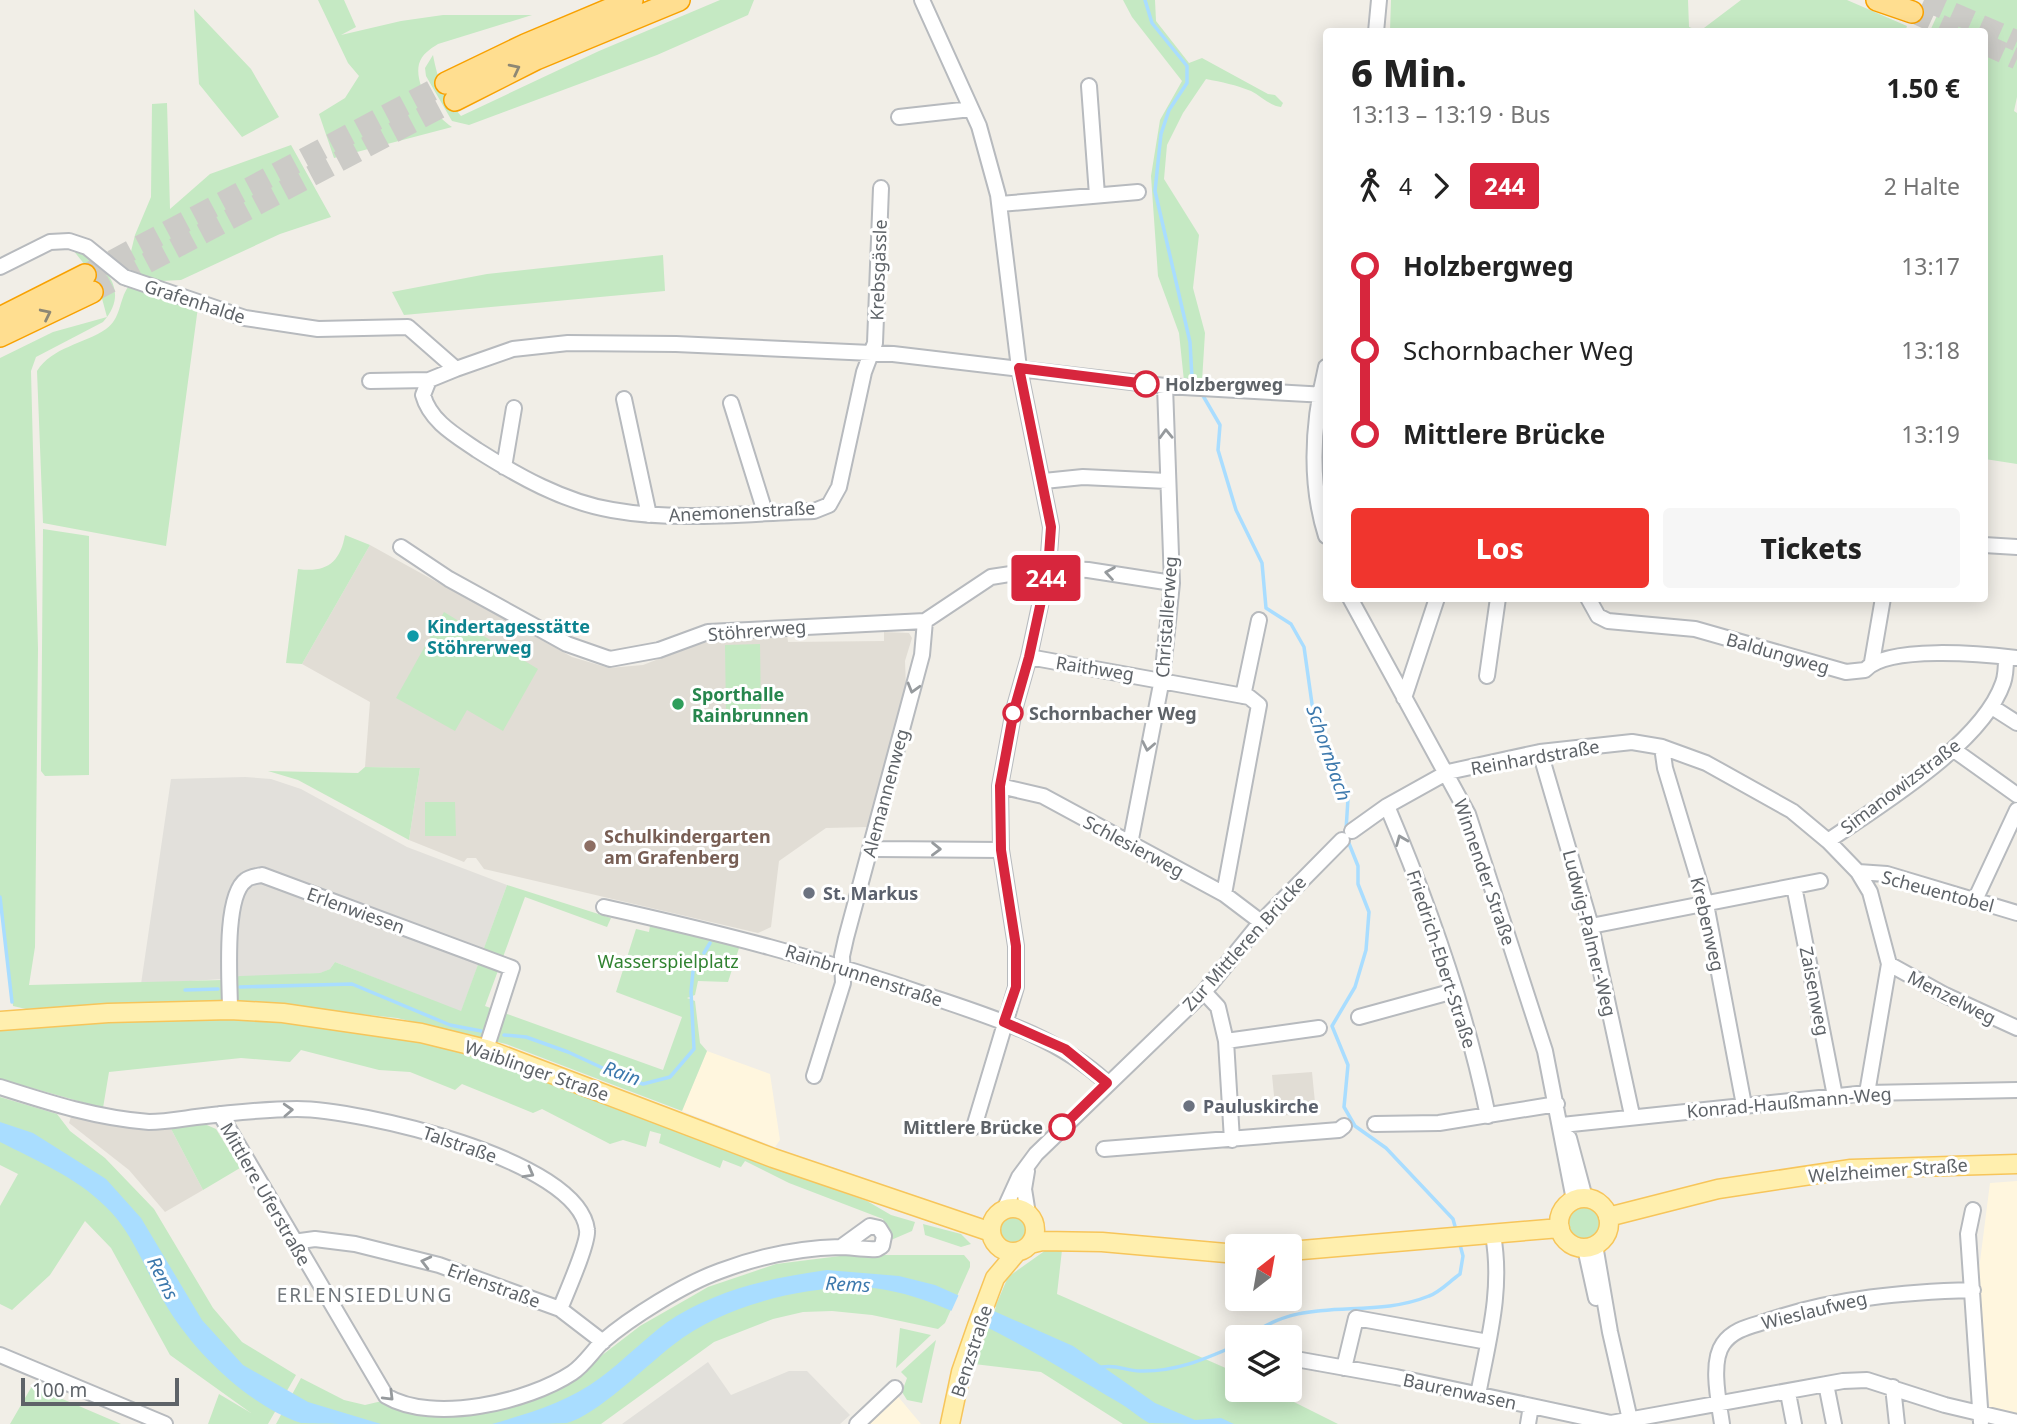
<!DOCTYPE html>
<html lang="de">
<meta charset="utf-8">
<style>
body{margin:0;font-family:"Noto Sans",sans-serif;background:#f6f6f6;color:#222;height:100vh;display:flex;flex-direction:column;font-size:26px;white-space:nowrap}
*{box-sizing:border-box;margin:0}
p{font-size:23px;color:#767676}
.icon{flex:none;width:38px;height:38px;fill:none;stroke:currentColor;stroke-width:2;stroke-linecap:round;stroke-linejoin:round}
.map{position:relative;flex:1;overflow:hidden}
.panel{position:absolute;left:1323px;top:28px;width:665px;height:574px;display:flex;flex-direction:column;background:#fff;border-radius:7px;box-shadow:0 4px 18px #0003}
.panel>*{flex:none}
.badge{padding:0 14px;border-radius:5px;font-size:24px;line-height:46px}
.needle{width:46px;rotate:31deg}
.buttons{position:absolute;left:1225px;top:1234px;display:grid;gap:14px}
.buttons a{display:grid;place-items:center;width:77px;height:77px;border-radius:7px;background:#fff;box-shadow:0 4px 18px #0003;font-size:35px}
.scale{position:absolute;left:21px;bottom:18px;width:158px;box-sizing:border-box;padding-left:7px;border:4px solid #5e6368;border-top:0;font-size:19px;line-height:24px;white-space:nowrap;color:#5e6368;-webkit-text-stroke:5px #fff;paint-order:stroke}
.map>.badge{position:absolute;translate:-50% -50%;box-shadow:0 0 0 4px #fff}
.legs{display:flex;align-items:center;gap:10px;height:77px;padding:0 28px;font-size:23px}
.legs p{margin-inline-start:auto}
.headline{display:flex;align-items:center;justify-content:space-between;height:119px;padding:0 28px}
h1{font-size:38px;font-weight:800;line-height:52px}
.primary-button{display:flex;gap:14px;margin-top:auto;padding:14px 28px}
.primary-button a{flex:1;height:80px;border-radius:7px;background:#f0352e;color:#fff;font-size:28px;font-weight:800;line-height:80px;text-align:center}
.primary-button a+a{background:#f6f6f6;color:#222}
ul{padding:0 28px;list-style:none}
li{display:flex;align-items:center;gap:24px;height:84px;font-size:26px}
li i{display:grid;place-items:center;width:10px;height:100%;margin:0 9px;background:currentColor}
li i::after{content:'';width:18px;height:18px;margin:-9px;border:5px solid;border-radius:50%;background:#fff}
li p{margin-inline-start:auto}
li:first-child i{background:linear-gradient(#0000 50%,currentColor 0)}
li:last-child i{background:linear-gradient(currentColor 50%,#0000 0)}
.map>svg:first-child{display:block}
.commercial{fill:#fff6de}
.industrial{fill:#e2e0db}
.education{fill:#e1ddd5}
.green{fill:#c5e9c3}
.water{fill:#a9ddff}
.pier{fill:#f1eee7}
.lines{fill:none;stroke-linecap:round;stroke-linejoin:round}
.stream{stroke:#a9ddff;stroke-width:3.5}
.highway-tunnel{stroke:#cccbc7;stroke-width:21;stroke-dasharray:21 10;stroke-linecap:butt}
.minor-casing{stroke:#b7babe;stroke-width:18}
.major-casing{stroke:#f7c55a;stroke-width:21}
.highway-casing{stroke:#f8a100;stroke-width:24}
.minor{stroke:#fff;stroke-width:14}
.major{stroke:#ffefae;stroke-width:18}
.highway{stroke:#ffde90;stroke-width:21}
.oneway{stroke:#8e8874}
.oneway2{stroke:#969a9d}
.line-1-casing{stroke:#fff;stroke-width:16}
.line-1{stroke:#d7263d;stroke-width:10}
.stop-1-dot{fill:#fff;stroke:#d7263d;stroke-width:3.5}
.culture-dot{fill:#0f9aa8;stroke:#fff;stroke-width:2.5}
.leisure-dot{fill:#2e9e5b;stroke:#fff;stroke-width:2.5}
.education-dot{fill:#8d6e63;stroke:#fff;stroke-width:2.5}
.worship-dot{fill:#6b7280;stroke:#fff;stroke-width:2.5}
.labels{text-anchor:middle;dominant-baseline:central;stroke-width:6;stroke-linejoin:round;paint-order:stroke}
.street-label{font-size:18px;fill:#5e6368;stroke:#fff}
.stop-label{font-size:18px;font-weight:bold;fill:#5e6368;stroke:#fff;text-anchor:start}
.culture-label{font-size:18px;font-weight:bold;fill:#0d838f;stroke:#fff;text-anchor:start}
.leisure-label{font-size:18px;font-weight:bold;fill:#27864d;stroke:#fff;text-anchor:start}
.education-label{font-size:18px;font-weight:bold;fill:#785e54;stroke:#fff;text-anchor:start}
.worship-label{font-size:18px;font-weight:bold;fill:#5b616d;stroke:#fff;text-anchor:start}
.park-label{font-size:18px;fill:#318331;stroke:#fff}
.water-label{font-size:19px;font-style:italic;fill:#3d79ad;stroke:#fff}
.neighbourhood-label{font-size:19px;letter-spacing:2px;fill:#6f757a;stroke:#fff}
</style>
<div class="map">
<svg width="2017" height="1424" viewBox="0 0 2017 1424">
<rect width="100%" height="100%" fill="#f1eee7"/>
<!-- commercial -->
<path class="commercial" d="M707,1051L770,1074L780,1140L775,1147L682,1111Z
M2017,1181V1424H1991L1978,1277L1990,1183Z
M895,1393L921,1424H862Z"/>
<!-- industrial -->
<path class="industrial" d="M245,777L271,779L301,789L407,847L507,885L461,1012L335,962L330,969L321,973L141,984L171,779Z
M708,1362L731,1395L789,1371H807L850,1415L840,1424H622Z"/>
<!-- education -->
<path class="education" d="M370,545L572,657L609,668L643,665L695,645L723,639L787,634L788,642L884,641V632L909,633L912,638L905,661L906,688L867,827L826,828L779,861L771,927L758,933L484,869L476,858H467L464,862L409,840L420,768L365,767L370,702L302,664Z
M1312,1072L1316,1113L1276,1116L1272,1075Z
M71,1117L121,1126L169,1125L203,1190L165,1212L129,1170L69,1123Z"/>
<!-- green -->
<path class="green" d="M318,0H344L356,27L341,35L401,21L443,15H532L438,44C430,49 422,54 419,64C414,85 435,116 452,127L334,158L319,114L345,98L359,76L348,63Z
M720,0H754L748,15L657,55L469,125L452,121L426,76L425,68L433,55C438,81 444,96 461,116L599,51Z
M1123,0H1155L1156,21L1189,63L1202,58L1268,94L1275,95L1283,103L1281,107C1270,106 1261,96 1251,91C1236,85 1222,82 1206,79L1183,113L1167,145L1164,179L1199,235L1193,288L1205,333L1202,381H1184L1179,333L1158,276L1151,176L1160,120L1182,81L1132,17Z
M1391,0H1688L1689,27L1700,31L1741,0H1847L1907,26L1905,32L1390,31Z
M1944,0H2017V97L2014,111L2017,113V464L1985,459L1984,32L1930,31Z
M194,9L251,69L279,117L242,137L199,84Z
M167,103L170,209L210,174L291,145L331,217L280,234L181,280L161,281L137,275L127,268L135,235L151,197L152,104Z
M69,245C99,260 134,287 103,322L36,357L31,371L38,649L35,947L29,985L223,980L240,976L320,973L330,969L335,962L461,1011L507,885L611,918L607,927L525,897L485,1006L663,1070L682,1017L616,992L636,929L649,932L650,926L740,945L728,982L698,981L695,995L687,998L695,1001L700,1043L707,1051L682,1111L506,1044L397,1018L257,1003L203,1001L26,1009L13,1006L0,899V358L53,332L107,317L97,280Z
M663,255L665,291L404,315L392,292L487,274Z
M135,286L198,307L166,546L43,523L37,371C52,347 84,344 106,329C121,319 119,300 128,287Z
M43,529L89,536V775L45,776L41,771Z
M345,535L370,545L302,664L286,663L298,569C326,573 340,563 345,535Z
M444,612L538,669L503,731L467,710L455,731L396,698Z
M760,644L761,714L726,715L725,645Z
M365,767L420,768L409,840L298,780L268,771L358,773Z
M425,802H455L456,836H425Z
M227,1018C279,1022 333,1023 385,1034C552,1070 707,1144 867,1201L891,1215L915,1222L912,1231L891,1240L883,1219L789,1183L745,1161L741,1167L723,1160L720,1168L659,1143L661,1134L650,1131L646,1147L623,1140L610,1144L542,1109L533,1113L462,1084L455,1090L410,1072L379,1070L301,1050L290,1062L241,1058L109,1072L103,1108L0,1079V1030L65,1023Z
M0,1097L57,1114L70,1131L105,1158L154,1209L213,1308L242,1342L296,1375L268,1424H208L219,1394L251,1413L170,1355L111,1248L85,1221L50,1275L12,1310L0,1304V1206L18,1174L34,1182L0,1165Z
M200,1122L216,1129L240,1168L203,1190L169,1125Z
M1566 1223a18 18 0 1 1 36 0a18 18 0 1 1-36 0Z
M997 1230a17 17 0 1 1 34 0a17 17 0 1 1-34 0Z
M923,1224L961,1234L971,1244L961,1247L925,1235Z
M1046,1250H1062L1057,1294L1237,1373V1390H1270L1338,1424H1123L1041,1372L974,1364L981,1340L1008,1277Z
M848,1255H964L970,1262V1267L945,1323L938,1329L872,1315L832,1311L803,1312L773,1319L714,1342L601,1424H276L301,1378L344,1400L365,1405L382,1401L412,1413L455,1417L500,1407L575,1376L640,1326L708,1287L776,1264Z
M900,1328L931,1335L896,1368Z
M936,1340L922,1403L907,1400L902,1392L907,1378L901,1372Z
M32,1386L121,1424H10Z"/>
<!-- water -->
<path class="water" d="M0,1122L33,1133L106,1179L141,1218L202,1320L243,1365L308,1402L381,1424C360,1424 320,1424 301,1423C250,1406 197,1355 169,1310C147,1276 135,1234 105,1206C76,1177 35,1160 0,1142Z
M827,1270L899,1276L935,1285L1073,1346L1155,1403L1195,1420L1221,1418L1234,1424C1217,1424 1161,1424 1149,1423C1138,1417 1129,1408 1118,1402C1049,1362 932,1284 853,1287C793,1289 721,1307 673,1345C647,1365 597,1415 567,1423C545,1424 515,1424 492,1424C530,1413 568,1402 600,1378C623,1361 643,1340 666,1323C714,1290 770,1278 827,1270Z"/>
<!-- pier -->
<path class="pier" d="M960,1292L996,1307L986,1330L950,1314Z"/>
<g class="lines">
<!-- stream -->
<path class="stream" d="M1145,0L1152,23L1187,66V83L1169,110L1161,134L1155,191L1190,342L1192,378L1196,384
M1202,394L1220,425L1218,450L1236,510L1262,563L1266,608L1291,624L1304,647L1314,718L1348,799L1346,830
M1348,841L1358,866V884L1369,912L1366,950L1355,987L1332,1026L1348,1065L1344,1107L1355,1126L1386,1148L1453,1219L1456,1230
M0,897L12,1002
M704,953L710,943
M240,987L352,984L450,1025L481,1031
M185,990L218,989
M504,1035L526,1037L568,1052L620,1076L643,1084L670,1077L694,1049L691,992L693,971
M1248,1337C1305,1293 1367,1321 1429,1296C1440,1292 1450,1281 1460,1274L1463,1256L1459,1241
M1102,1367C1117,1364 1126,1371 1140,1371C1176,1372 1205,1359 1237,1345"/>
<!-- highway-tunnel -->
<path class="highway-tunnel" d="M1924,0L2017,41
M1912,12L1956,32
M1984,44L2017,59
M85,275L446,83
M92,292L455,100"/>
<!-- minor casing -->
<g class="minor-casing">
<path id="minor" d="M922,0L979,126L998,195L1019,368L1051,527L1048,568L1029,657L1014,710L1000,786L1001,850L1016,946V987L974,1127
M1376,32L1379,0
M1089,86L1097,195
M899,117L971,109
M1000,204L1138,192
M0,267L50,242L69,241L87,247L124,277L245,318L318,329L408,327L456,369L513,349L568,343L676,344L893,354L1165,386L1326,395
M1326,367C1313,421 1309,482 1326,536
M456,369L429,380L423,395C430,421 455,435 477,450C518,476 564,502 612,510C679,522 748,513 814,511L829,505L839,487L864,372L875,343L881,188
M370,381L429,380
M624,399L649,515
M731,403L765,512
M504,467L514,408
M1044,481L1083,477L1167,481
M1984,545L2017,547
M401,547L449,579L567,644L610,659L659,650L708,632L925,621L991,577L1048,568L1088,570L1172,583
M1350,598L1468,814L1545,1051L1574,1200
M1588,598L1598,616L1608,621L1695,629L1846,672L1865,670C1888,645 1983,654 2017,658
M1029,657L1249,697L1259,705L1224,894
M1872,662L1883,598
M1487,676L1498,598
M1243,696L1259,620
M1404,698L1437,598
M1992,707L2017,723
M1662,747L1665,768L1706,904L1744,1105
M1954,750L2017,795
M1540,752L1591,926L1632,1115
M1000,786L1043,796L1224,894L1261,922
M1387,806C1429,905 1466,1009 1488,1116
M1352,831L1387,806L1448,772L1540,752L1632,742L1662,747L1706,763L1792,811L1828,841L1858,872L1870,892L1889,964L1867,1093
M1828,841C1880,805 1982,744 2003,683C2006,675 2006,665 2006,657
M1130,844L1162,679L1172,583L1165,386
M871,846L877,849L1001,850
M1858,872L1887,874L2017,913
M1794,886L1835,1096
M1975,900L2017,810
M604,907C716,932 824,959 932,997C994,1018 1058,1037 1107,1083
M1591,926L1820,881
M1889,964L1945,995L2017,1028
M1204,992L1218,1007L1226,1041L1232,1140
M230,1010C230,983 223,896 246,880C249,877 257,876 262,875L512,968L486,1049
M1359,1017L1454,991
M1226,1041L1319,1028
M814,1076L843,983L842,956L846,938L922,655L925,621
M0,1087C50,1103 97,1118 149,1122C164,1122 181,1119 196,1117C229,1113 264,1109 297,1109C358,1109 579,1159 587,1230C589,1242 566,1294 560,1309
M220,1114L386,1396C433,1424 528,1402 572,1373C584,1365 592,1352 602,1342C631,1317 684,1284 720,1271C757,1257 800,1248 840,1247C852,1247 864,1250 877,1249L882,1246L884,1236L879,1228L870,1226L841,1247
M1375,1124L1439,1123L1557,1104
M1562,1125L1867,1093L2017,1090
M1569,1138L1585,1198
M1104,1149L1339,1130L1344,1126
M1027,1171L1024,1189L1028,1214
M1004,1210L1019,1177L1036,1154L1204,992L1261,922L1342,840
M1973,1210L1968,1234L1981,1422
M293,1242L315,1239L355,1244L439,1265L560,1309L603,1342
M1595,1245L1610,1332L1631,1424
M1585,1248L1596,1298
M0,1355L165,1424
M1290,1358L1396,1377L1611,1423L1843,1381L1867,1380L1945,1405L2017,1422
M1344,1368L1356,1318L1488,1342
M1826,1384L1834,1424
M1893,1387L1897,1424
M1788,1393L1794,1424
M1478,1395C1488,1341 1503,1290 1493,1235
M857,1424L895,1388
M1528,1424L1531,1406
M1722,1424C1719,1403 1710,1362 1723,1344C1734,1328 1753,1326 1770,1320C1837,1298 1903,1292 1973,1290"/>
</g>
<!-- major casing -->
<g class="major-casing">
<path id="major" d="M0,1021L108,1013L230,1010L283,1013L421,1033L486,1049L773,1158L991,1232
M1559 1223a25 25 0 1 1 50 0a25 25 0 1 1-50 0Z
M991 1230a22 22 0 1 1 44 0a22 22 0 1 1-44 0Z
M1608,1217L1718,1189L1851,1169L2017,1164
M1030,1244L1042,1241L1102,1242L1237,1254
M1290,1251L1560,1228
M950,1424L961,1372L977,1326L995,1278L1017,1252"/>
</g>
<!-- highway casing -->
<g class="highway-casing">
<path id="highway" d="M1877,0L1912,12
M446,83L525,45L632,0
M455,100L536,59L679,0
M0,318L85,275
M0,336L92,292"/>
</g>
<!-- minor -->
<use href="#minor" class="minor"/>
<!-- major -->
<use href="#major" class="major"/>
<!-- highway -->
<use href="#highway" class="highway"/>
</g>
<!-- one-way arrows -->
<defs><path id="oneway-chevron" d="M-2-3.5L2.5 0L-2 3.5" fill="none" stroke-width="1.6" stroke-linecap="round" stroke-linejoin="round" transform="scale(1.75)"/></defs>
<g class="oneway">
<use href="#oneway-chevron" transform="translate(515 69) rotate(-27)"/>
<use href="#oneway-chevron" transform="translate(46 314) rotate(-26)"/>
</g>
<g class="oneway2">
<use href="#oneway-chevron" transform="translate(1166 434) rotate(-92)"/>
<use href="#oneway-chevron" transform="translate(1110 573) rotate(-171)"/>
<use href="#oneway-chevron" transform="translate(913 688) rotate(106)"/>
<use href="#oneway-chevron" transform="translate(1148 746) rotate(101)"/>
<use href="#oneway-chevron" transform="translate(1401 840) rotate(-112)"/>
<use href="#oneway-chevron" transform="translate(936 849) rotate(1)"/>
<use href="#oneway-chevron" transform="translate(288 1110) rotate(-3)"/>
<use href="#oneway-chevron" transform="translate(529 1173) rotate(29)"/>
<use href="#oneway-chevron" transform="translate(426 1262) rotate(-166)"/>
<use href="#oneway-chevron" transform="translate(389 1396) rotate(45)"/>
</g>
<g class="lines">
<!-- line-1 casing -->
<g class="line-1-casing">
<path id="line-1" d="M1062,1127L1107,1083L1065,1049L1004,1022L1016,987V946L1001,850L1000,786L1014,710L1029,657L1048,569L1051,527L1019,368L1146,384"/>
</g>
<!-- line-1 -->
<use href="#line-1" class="line-1"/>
</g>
<!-- markers -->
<g class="stop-1-dot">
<circle cx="1146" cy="384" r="12"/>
<circle cx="1013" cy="713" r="9"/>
<circle cx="1062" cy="1127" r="12"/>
</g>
<circle class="culture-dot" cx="413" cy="636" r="7"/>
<circle class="leisure-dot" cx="678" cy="704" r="7"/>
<circle class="education-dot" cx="590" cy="846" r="7"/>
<g class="worship-dot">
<circle cx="809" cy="893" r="7"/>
<circle cx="1189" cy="1106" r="7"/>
</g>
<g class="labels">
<!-- street labels -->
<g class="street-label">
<text transform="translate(878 270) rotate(-88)">Krebsgässle</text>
<text transform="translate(195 301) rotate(18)">Grafenhalde</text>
<text transform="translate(742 511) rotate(-3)">Anemonenstraße</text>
<text transform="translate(1166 617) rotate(-86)">Christallerweg</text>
<text transform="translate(757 630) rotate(-5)">Stöhrerweg</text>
<text transform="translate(1778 653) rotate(16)">Baldungweg</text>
<text transform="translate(1095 668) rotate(9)">Raithweg</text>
<text transform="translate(1535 757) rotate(-10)">Reinhardstraße</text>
<text transform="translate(1900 786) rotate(-37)">Simanowizstraße</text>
<text transform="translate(885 793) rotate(-75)">Alemannenweg</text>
<text transform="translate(1134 846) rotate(28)">Schlesierweg</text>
<text transform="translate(1485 872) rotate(71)">Winnender Straße</text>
<text transform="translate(1938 891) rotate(15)">Scheuentobel</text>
<text transform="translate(356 910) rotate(20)">Erlenwiesen</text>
<text transform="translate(1708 924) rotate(77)">Krebenweg</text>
<text transform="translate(1590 933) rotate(76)">Ludwig-Palmer-Weg</text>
<text transform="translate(1244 943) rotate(-48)">Zur Mittleren Brücke</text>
<text transform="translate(1442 959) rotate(72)">Friedrich-Ebert-Straße</text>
<text transform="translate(864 975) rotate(18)">Rainbrunnenstraße</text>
<text transform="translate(1815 991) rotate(79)">Zaisenweg</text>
<text transform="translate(1952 997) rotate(27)">Menzelweg</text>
<text transform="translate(537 1070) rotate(19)">Waiblinger Straße</text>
<text transform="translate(1789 1102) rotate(-5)">Konrad-Haußmann-Weg</text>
<text transform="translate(460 1144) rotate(19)">Talstraße</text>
<text transform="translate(1888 1170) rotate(-4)">Welzheimer Straße</text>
<text transform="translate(266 1194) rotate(60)">Mittlere Uferstraße</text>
<text transform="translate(494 1285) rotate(20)">Erlenstraße</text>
<text transform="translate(1814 1310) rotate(-14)">Wieslaufweg</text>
<text transform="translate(971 1351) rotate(-72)">Benzstraße</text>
<text transform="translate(1460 1391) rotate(12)">Baurenwasen</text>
</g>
<!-- stop labels -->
<g class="stop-label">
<text x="1165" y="384">Holzbergweg</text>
<text x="1029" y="713">Schornbacher Weg</text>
<text x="1043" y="1127" text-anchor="end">Mittlere Brücke</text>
</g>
<!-- culture labels -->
<g class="culture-label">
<text x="427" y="626">Kindertagesstätte<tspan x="427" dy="21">Stöhrerweg</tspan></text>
</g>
<!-- leisure labels -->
<g class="leisure-label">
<text x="692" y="694">Sporthalle<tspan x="692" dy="21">Rainbrunnen</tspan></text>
</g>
<!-- education labels -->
<g class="education-label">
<text x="604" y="836">Schulkindergarten<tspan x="604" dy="21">am Grafenberg</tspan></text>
</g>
<!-- worship labels -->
<g class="worship-label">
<text x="823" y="893">St. Markus</text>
<text x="1203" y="1106">Pauluskirche</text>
</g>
<!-- park labels -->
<g class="park-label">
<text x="668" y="961">Wasserspielplatz</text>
</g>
<!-- water labels -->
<g class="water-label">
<text transform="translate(1329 753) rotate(71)">Schornbach</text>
<text transform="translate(622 1073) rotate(20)">Rain</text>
<text transform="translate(163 1278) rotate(63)">Rems</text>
<text transform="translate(848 1284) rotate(3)">Rems</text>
</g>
<!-- neighbourhood labels -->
<g class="neighbourhood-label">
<text x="365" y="1295">ERLENSIEDLUNG</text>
</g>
</g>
</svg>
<div class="buttons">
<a><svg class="needle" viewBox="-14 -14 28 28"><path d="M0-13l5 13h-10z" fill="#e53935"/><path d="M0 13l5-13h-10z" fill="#767676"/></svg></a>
<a><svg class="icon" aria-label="layers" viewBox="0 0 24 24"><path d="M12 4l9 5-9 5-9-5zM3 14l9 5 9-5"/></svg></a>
</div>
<div class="scale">100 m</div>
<b class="badge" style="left:1046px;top:578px;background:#d7263d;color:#fff">244</b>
<section class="panel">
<div class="headline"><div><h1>6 Min.</h1><p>13:13 – 13:19 · Bus</p></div><b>1.50 €</b></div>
<div class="legs"><svg class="icon" aria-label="walk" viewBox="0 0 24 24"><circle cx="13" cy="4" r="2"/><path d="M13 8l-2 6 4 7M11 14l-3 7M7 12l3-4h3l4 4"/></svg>4<svg class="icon" aria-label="forward" viewBox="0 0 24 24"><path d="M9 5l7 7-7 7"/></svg><b class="badge" style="background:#d7263d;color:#fff">244</b><p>2 Halte</p></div>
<ul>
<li><i style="color:#d7263d"></i><b>Holzbergweg</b><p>13:17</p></li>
<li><i style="color:#d7263d"></i><span>Schornbacher Weg</span><p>13:18</p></li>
<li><i style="color:#d7263d"></i><b>Mittlere Brücke</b><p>13:19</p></li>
</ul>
<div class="primary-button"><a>Los</a><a>Tickets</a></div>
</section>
</div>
